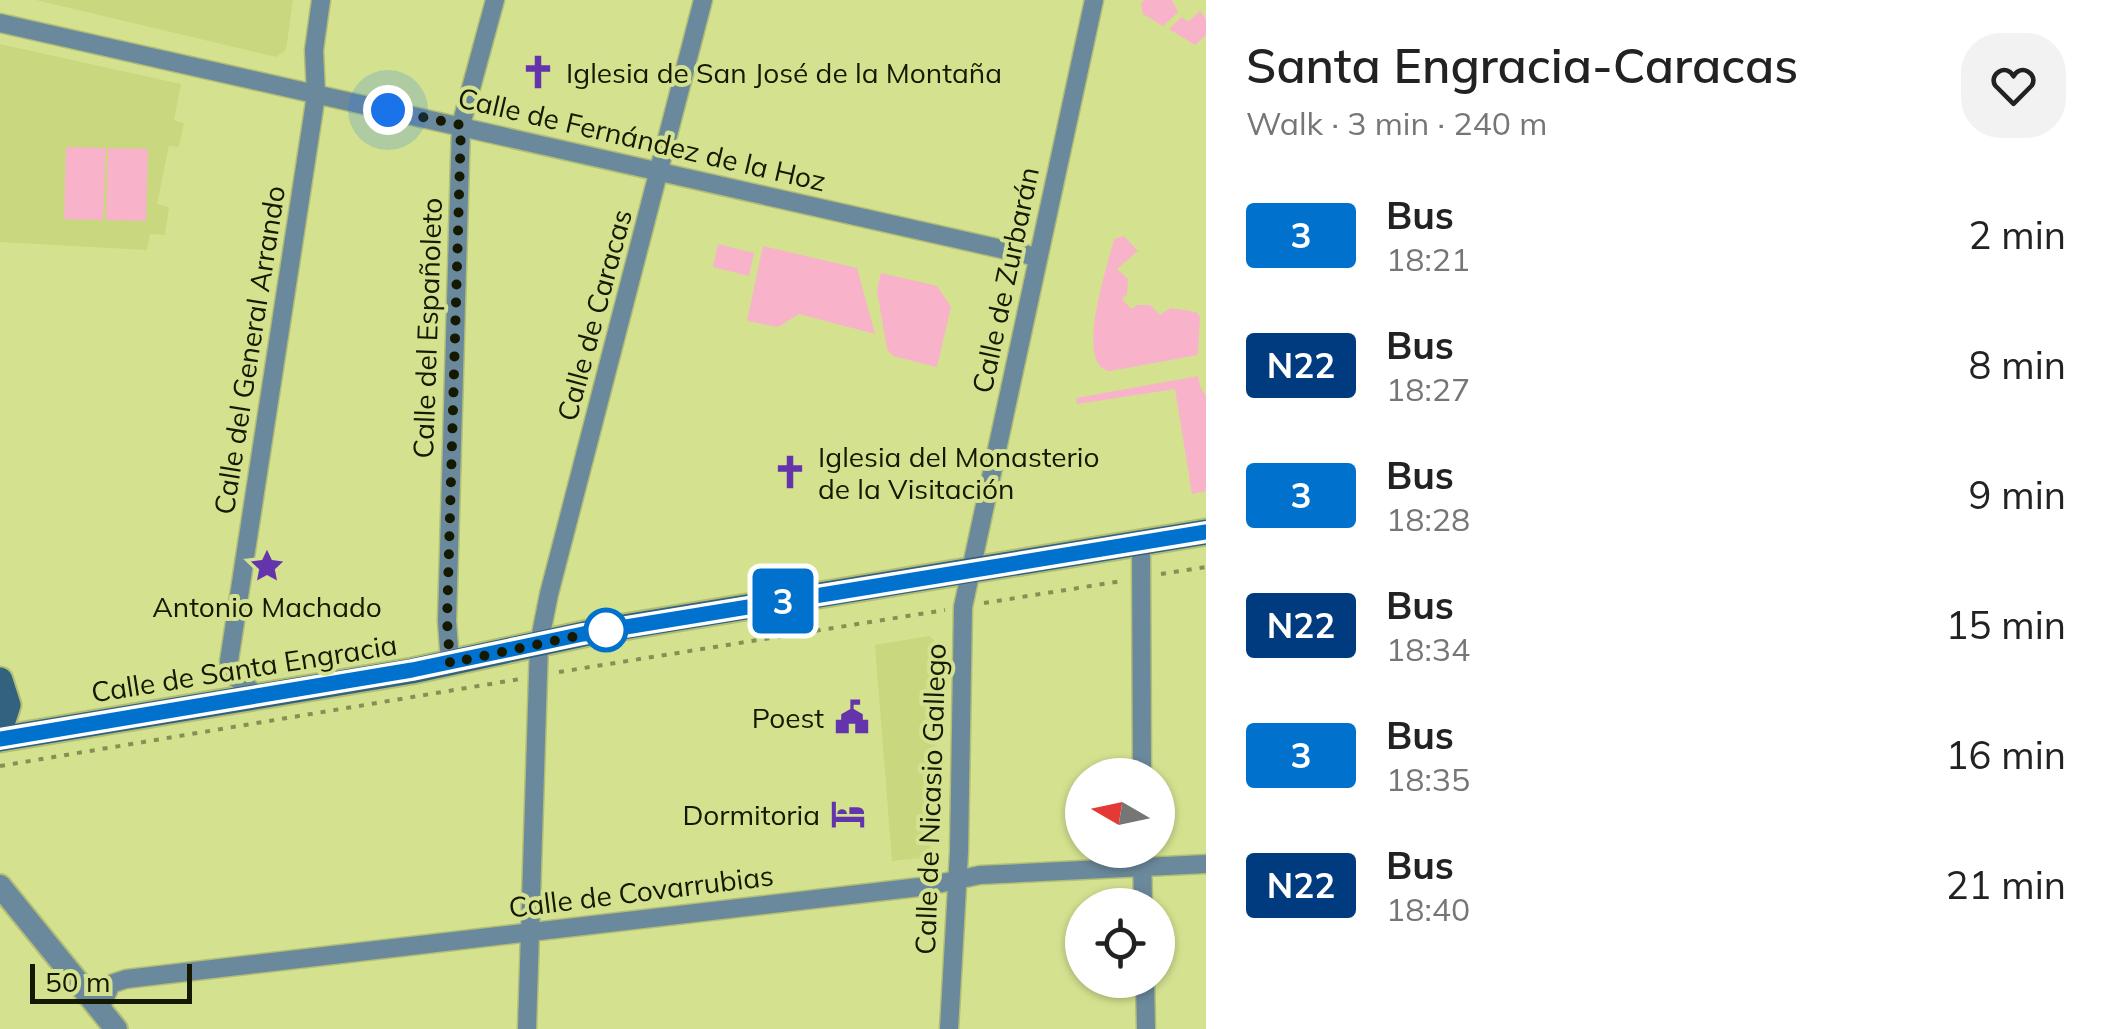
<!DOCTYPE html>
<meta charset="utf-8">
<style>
body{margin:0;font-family:Mulish,sans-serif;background:#f2f2f2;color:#222;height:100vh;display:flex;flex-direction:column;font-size:38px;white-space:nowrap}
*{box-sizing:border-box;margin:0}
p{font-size:32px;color:#767676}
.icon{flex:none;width:55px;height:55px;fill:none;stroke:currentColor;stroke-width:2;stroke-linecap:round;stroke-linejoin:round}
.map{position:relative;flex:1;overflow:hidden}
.drawer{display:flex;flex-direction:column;background:#fff;width:900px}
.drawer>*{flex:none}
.badge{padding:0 20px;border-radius:8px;font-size:35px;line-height:65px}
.needle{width:65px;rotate:279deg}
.buttons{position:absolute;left:1065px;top:758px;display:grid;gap:20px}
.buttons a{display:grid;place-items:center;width:110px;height:110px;border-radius:50%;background:#fff;box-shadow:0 2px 8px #0004;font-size:50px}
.scale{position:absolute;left:30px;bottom:25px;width:162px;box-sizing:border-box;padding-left:10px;border:5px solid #151900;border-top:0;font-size:28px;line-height:35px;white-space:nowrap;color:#151900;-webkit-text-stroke:8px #d4e290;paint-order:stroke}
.you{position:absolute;width:50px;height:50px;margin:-25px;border:8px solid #fff;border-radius:50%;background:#1a73e8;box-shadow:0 0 0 15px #1a73e833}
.map>.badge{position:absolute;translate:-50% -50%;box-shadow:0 0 0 5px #fff}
.round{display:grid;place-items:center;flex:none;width:105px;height:105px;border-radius:40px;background:#f2f2f2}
.summary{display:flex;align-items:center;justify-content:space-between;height:170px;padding:0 40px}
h1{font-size:48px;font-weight:600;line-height:75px}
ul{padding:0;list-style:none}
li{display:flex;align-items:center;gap:30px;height:130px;padding:0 40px}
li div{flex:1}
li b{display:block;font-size:38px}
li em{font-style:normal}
li .badge{min-width:110px;font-weight:700;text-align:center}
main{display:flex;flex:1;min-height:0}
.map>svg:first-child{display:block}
.built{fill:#c9d77e}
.green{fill:#f8b2ca}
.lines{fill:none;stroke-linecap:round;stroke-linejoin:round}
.minor-casing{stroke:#b2be76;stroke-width:21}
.tertiary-casing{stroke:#b2be76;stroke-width:26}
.secondary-casing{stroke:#b2be76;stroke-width:29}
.path{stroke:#869055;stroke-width:4;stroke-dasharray:5 8;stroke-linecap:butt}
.minor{stroke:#6b899c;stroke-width:18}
.tertiary{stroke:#6b899c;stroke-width:22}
.secondary{stroke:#33627e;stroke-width:25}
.line-casing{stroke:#fff;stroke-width:22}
.line{stroke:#0072ce;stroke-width:15}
.walk{stroke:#151900;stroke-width:10;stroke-dasharray:0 18}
.stop-dot{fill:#fff;stroke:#0072ce;stroke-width:5}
.labels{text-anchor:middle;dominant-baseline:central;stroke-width:8;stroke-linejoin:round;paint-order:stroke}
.poi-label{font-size:28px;fill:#151900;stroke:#d4e290;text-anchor:start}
.street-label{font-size:28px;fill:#151900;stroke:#d4e290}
</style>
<main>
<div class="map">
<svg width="1206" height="1029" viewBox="0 0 1206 1029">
<rect width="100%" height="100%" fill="#d4e290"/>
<!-- built -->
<path class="built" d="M22,0H293L286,50L276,57L36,0Z
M0,44L181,84L174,120L184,123L179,147L169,146L157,204L169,207L165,235L150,234L147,250L0,242Z
M929,636L940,645L931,847L921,858L892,861L875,645Z"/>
<!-- green -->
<path class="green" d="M1144,0H1172L1178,12L1163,26L1143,14L1141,4Z
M1200,11L1206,19V35L1195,45L1169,29L1182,17L1188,22Z
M66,147L106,148L103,220L64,219Z
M108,148L148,149L146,221L106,220Z
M1124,236L1138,251L1117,269L1128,279L1127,294L1122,299L1131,309L1137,305H1150L1160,315L1170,308L1196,312L1200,317L1198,355L1110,371C1073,366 1108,265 1114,239Z
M718,244L754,253L749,276L713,267Z
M763,246L857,268L875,334L799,314L778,327L747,321Z
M881,273L937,286L951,307L937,367L893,356L887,349L877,290Z
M1198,376L1201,389L1206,395V491L1192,494L1175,389L1077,404L1076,398Z"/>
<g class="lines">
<!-- minor casing -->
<g class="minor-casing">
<path id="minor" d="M0,23L1037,257
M1141,543L1142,775
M450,663L447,621L461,125L495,0
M259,696L232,675L229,661L311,128L316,95L314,50L321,0
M1142,850L1143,905
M1145,980L1146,1029
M100,1009L111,984L126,979L928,886L980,875L1206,864
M527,1029L539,644L549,594L703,0
M949,1029L959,852L963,607L1094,0"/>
</g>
<!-- tertiary casing -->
<g class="tertiary-casing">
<path id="tertiary" d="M0,886L116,1029"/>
</g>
<!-- secondary casing -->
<g class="secondary-casing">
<path id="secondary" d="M0,680L8,705L0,730
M0,739L412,671L593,632L1206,532"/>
</g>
<!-- path -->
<path class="path" d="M1161,574L1206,567
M984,603L1122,581
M559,672L945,610
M0,766L520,679"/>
<!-- minor -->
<use href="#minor" class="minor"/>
<!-- tertiary -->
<use href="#tertiary" class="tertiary"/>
<!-- secondary -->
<use href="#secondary" class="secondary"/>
</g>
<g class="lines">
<!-- line casing -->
<g class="line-casing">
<path id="line" d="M0,739L412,670L583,634L1206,532"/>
</g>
<!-- line -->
<use href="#line" class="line"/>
<!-- walk -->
<path class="walk" d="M388,110L461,125L447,621L450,663L610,629L606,630"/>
</g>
<!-- icons -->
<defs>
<g id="church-bare" transform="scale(2.7)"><path d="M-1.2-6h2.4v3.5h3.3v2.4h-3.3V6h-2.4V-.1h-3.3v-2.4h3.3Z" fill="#6334ab" stroke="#d4e290" stroke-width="2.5" paint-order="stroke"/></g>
<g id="sight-bare" transform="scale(2.7)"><path d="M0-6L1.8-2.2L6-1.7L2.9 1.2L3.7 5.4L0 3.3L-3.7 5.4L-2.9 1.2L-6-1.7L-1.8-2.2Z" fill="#6334ab" stroke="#d4e290" stroke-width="2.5" paint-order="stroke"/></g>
<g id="civic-bare" transform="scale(2.7)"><path d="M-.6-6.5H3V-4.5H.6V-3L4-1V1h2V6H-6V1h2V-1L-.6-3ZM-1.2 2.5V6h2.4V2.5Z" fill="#6334ab" stroke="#d4e290" stroke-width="2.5" paint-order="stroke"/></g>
<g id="hotel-bare" transform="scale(2.7)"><path d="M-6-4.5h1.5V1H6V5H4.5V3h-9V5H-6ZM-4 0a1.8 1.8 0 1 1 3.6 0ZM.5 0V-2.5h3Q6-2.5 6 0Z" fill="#6334ab" stroke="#d4e290" stroke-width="2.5" paint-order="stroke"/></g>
</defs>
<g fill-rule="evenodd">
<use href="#church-bare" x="538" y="72"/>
<use href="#church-bare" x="790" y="472"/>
<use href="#sight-bare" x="267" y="566"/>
<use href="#civic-bare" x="852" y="717"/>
<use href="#hotel-bare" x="848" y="814"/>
</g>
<!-- markers -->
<circle class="stop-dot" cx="606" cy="630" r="20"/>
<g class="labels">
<!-- poi labels -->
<g class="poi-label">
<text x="566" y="72">Iglesia de San José de la Montaña</text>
<text x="818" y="456">Iglesia del Monasterio<tspan x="818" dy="32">de la Visitación</tspan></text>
<text x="267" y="606" text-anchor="middle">Antonio Machado</text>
<text x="824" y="717" text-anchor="end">Poest</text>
<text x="820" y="814" text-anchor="end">Dormitoria</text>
</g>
<!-- street labels -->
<g class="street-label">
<text transform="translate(642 139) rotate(13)">Calle de Fernández de la Hoz</text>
<text transform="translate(1005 280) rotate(-78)">Calle de Zurbarán</text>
<text transform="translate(594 315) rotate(-75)">Calle de Caracas</text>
<text transform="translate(427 328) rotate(-88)">Calle del Españoleto</text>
<text transform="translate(249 350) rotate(-81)">Calle del General Arrando</text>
<text transform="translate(244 668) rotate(-9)">Calle de Santa Engracia</text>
<text transform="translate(930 799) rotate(-88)">Calle de Nicasio Gallego</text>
<text transform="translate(641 891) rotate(-7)">Calle de Covarrubias</text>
</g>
</g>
</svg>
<div class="buttons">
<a><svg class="needle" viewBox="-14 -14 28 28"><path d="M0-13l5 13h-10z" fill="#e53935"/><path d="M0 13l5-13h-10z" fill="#767676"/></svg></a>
<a><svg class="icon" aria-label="locate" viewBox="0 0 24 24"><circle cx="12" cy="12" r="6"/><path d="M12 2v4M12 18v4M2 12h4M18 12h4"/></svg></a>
</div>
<div class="scale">50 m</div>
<div class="you" style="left:388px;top:110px"></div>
<b class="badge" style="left:783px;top:601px;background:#0072ce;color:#fff">3</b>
</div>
<section class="drawer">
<div class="summary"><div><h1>Santa Engracia-Caracas</h1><p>Walk · 3 min · 240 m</p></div><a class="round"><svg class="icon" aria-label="heart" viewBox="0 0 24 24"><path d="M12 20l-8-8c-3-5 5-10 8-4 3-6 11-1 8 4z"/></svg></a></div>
<ul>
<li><span class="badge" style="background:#0072ce;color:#fff">3</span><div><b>Bus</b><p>18:21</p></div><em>2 min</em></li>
<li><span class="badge" style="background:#003b80;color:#fff">N22</span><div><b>Bus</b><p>18:27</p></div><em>8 min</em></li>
<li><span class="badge" style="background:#0072ce;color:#fff">3</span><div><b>Bus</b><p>18:28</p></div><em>9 min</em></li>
<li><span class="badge" style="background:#003b80;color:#fff">N22</span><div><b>Bus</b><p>18:34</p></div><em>15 min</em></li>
<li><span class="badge" style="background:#0072ce;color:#fff">3</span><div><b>Bus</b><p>18:35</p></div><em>16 min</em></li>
<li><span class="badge" style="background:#003b80;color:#fff">N22</span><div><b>Bus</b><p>18:40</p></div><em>21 min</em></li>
</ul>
</section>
</main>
